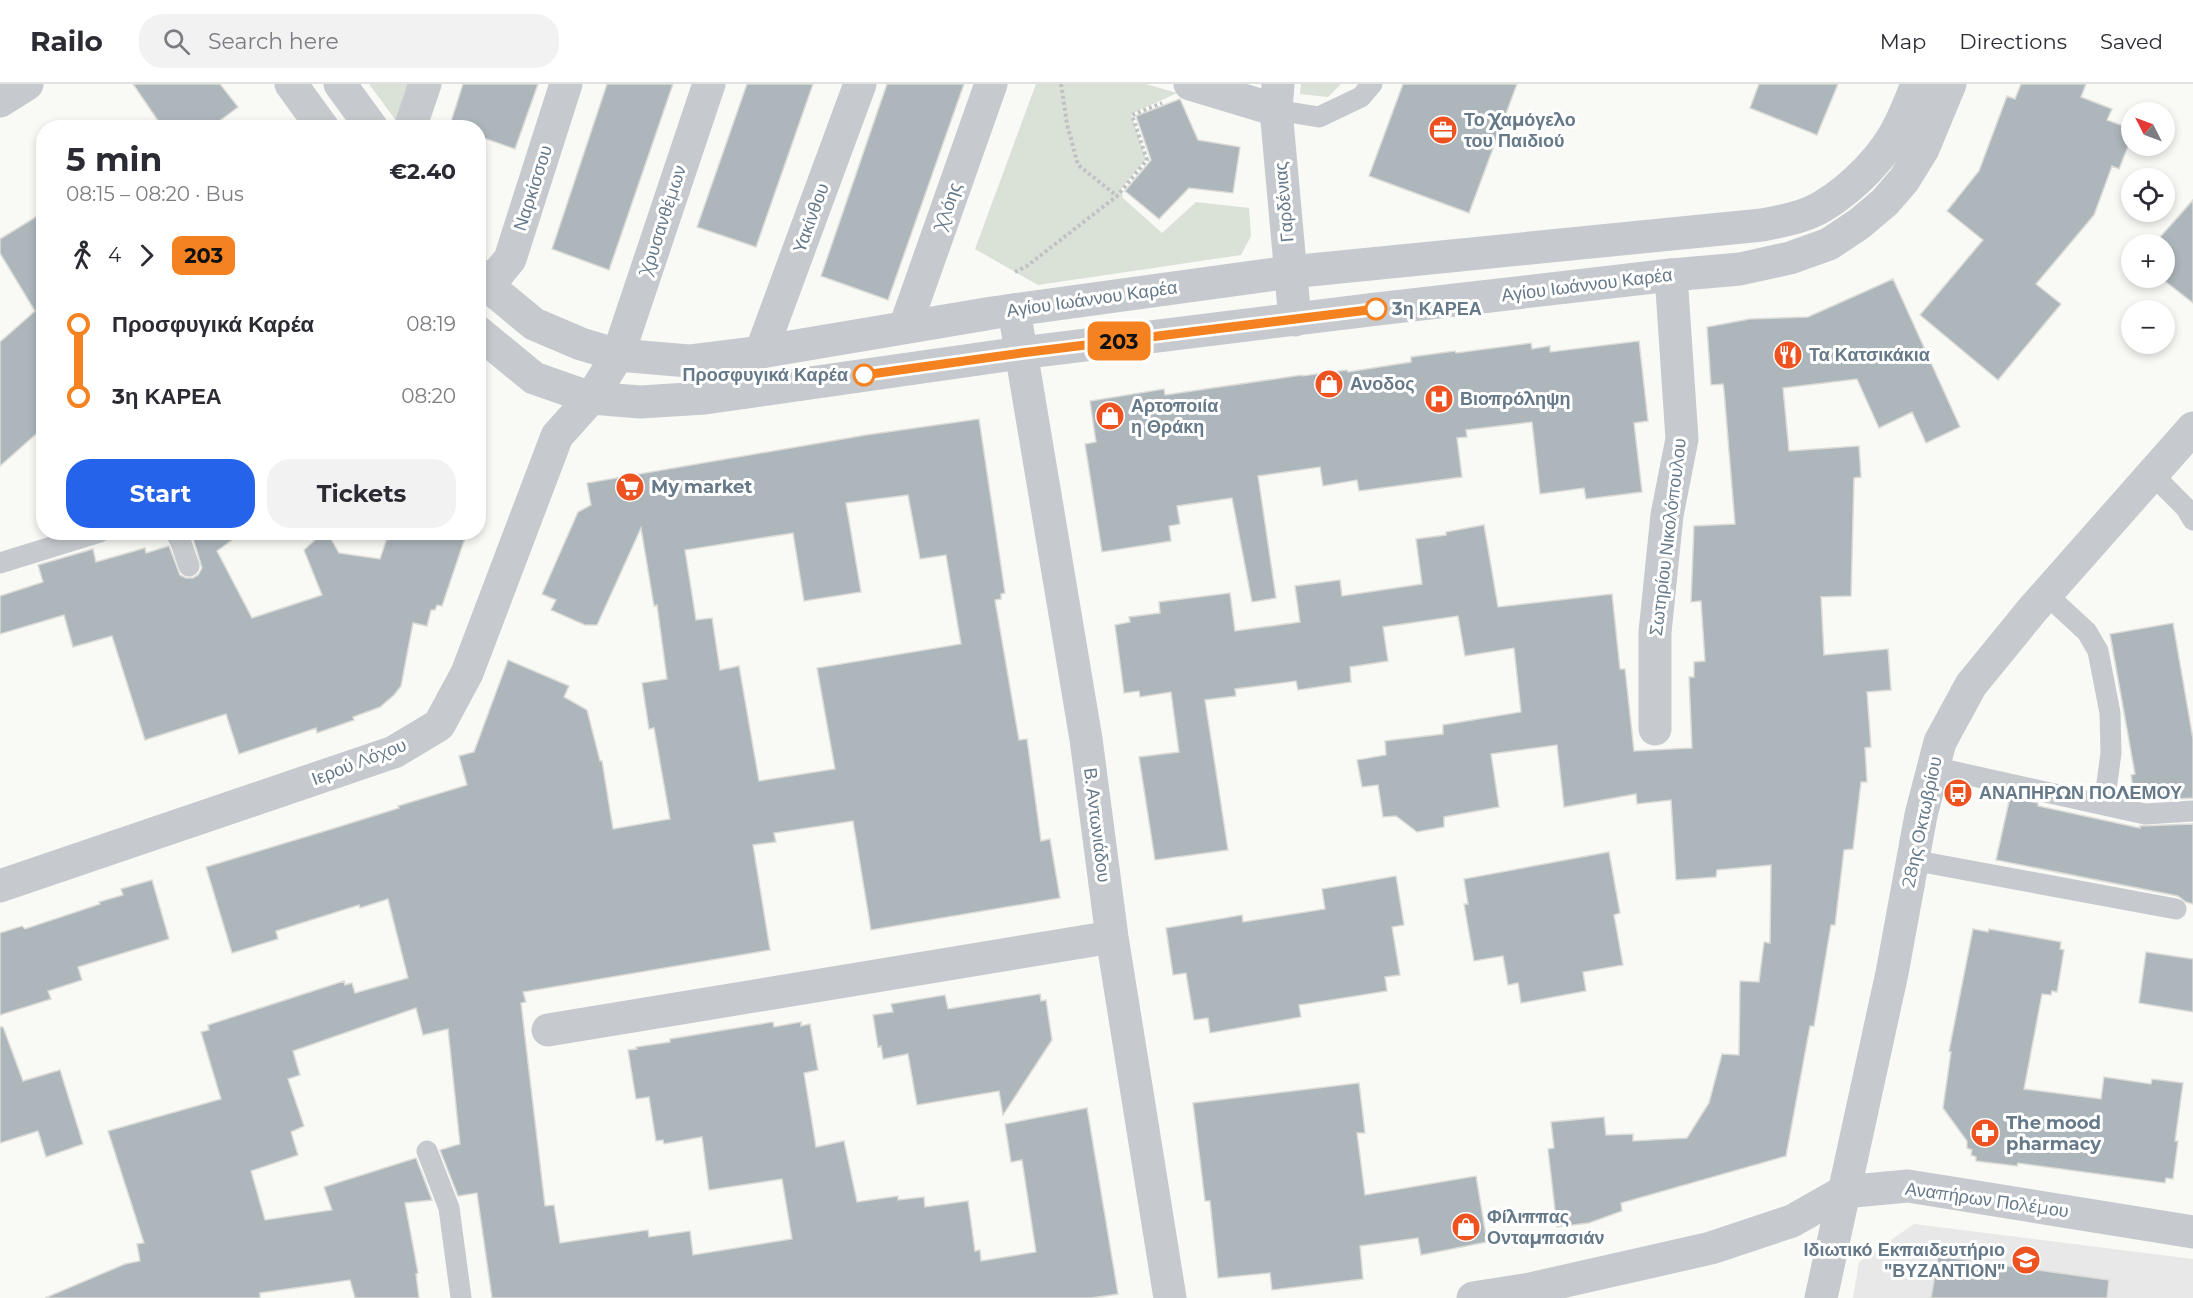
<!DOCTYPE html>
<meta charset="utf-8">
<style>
body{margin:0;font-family:Montserrat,sans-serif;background:#f2f2f3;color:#2b2b33;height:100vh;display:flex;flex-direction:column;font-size:22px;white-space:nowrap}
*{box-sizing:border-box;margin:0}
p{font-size:20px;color:#7c7c81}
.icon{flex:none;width:33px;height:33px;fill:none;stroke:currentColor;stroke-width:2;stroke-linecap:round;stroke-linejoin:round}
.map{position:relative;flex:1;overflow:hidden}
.side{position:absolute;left:36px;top:36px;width:450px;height:420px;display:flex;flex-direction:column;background:#fff;border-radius:24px;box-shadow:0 3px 9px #0003}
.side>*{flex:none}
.badge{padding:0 12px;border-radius:9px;font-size:21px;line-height:39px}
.needle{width:39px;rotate:312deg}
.buttons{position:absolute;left:2121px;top:18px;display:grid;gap:12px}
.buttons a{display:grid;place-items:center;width:54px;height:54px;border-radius:50%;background:#fff;box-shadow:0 3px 9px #0003;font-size:30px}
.map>.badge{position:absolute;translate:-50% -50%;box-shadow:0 0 0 3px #fff}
.legs{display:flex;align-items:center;gap:9px;height:66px;padding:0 30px;font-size:20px}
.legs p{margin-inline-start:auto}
.head{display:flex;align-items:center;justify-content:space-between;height:102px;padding:0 30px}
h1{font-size:33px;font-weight:700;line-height:45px}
.cta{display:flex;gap:12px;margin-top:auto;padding:12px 30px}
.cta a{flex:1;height:69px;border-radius:24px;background:#2563eb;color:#fff;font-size:24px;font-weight:700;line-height:69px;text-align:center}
.cta a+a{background:#f2f2f3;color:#2b2b33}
ul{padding:0 30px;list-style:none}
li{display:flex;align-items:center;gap:21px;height:72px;font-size:22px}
li i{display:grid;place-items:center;width:9px;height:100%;margin:0 8px;background:currentColor}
li i::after{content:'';width:15px;height:15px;margin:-8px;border:4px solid;border-radius:50%;background:#fff}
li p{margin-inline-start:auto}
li:first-child i{background:linear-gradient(#0000 50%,currentColor 0)}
li:last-child i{background:linear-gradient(currentColor 50%,#0000 0)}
header{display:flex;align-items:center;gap:36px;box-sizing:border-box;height:84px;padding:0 30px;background:#fff;border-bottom:2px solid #e1e1e2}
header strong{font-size:28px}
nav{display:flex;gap:33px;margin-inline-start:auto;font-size:21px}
.search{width:420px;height:54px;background:#f2f2f3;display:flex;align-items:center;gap:15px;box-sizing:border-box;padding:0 21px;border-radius:24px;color:#7c7c81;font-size:22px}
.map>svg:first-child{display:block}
.built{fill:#e7e8e7}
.green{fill:#dae1d7}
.building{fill:#adb6bb;stroke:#dbdbd8;stroke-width:1.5;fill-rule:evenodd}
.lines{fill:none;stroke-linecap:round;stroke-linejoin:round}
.path{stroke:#bfc2c4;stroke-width:4;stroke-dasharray:3 3;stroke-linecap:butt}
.service{stroke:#c6cace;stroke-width:21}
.minor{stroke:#c6cace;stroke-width:33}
.tertiary{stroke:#c6cace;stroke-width:33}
.line-1-casing{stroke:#fff;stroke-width:14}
.line-1{stroke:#f58220;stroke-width:9}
.stop-1-dot{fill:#fff;stroke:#f58220;stroke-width:3}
.labels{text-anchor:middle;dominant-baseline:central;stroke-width:6;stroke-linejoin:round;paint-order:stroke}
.poi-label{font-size:18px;font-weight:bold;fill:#667989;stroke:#fff;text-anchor:start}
.street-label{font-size:18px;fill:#667989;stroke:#fff}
.stop-label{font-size:18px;font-weight:bold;fill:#667989;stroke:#fff;text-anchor:start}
</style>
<header>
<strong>Railo</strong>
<div class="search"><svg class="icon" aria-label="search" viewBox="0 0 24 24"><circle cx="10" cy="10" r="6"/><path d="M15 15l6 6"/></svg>Search here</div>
<nav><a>Map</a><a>Directions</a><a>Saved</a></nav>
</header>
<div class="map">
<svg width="2193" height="1214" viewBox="0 0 2193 1214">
<rect width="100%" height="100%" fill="#f9f9f6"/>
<!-- built -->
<path class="built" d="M1914,1140L2193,1175V1214H1853L1859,1178Z"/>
<!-- green -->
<path class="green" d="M369,0H411L397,38Z
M1036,0H1146L1177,9L1131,30L1146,75L1121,105L1123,114L1162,149L1196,118L1249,124L1251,152L1241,171L1038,201L975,165Z
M1301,0H1341L1328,13L1300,10Z"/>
<!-- building -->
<path class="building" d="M133,0H220L238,23L210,44H163Z
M463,0H538L515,65L478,52V44H449Z
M607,0H673L609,186L552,165Z
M747,0H813L756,163L697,143Z
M887,0H964L888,216L821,192Z
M1403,0H1517L1469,129L1369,92Z
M1759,0H1838L1817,51L1750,24Z
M2021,0H2086L2081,13L2112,25L2107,36L2132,45V52L2119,85L2112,82L2094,131L2036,200L2061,220L1998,296L1920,231L1983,156L1947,127L1979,87L2007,12L2015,15Z
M1180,15L1198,56L1240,63L1233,109L1189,104L1159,135L1125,107L1151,76L1136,32Z
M2193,116V219L2161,194H2164V160H2154Z
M44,128V343L0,382V258L35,227L0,169V155Z
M1893,195L1960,343L1926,359L1912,328L1879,344L1857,295L1783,304L1789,367L1859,362L1861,393L1854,394L1851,512L1821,513L1824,571L1888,565L1891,606L1867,608L1871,663L1865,664L1867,698H1861L1853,765L1844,766L1835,841H1831L1814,942H1810L1786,1072L1621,1119L1622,1127L1589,1139L1557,1143L1548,1065L1554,1064L1551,1038L1604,1033L1606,1051L1633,1050V1057L1687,1054L1709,1019L1722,970L1739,971L1740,897L1759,898L1764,858L1770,859L1771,781L1717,786L1716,793L1676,796L1671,716L1637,720L1636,710L1564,723L1557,661L1491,670L1499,723L1444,733V743L1417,748L1396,732L1383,733L1378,701L1362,703L1357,676L1386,671L1385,657L1443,650V641L1521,628L1514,564L1465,572L1458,532L1383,543L1388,577L1350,583L1351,598L1298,606L1296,597L1235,605L1236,612L1205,616L1228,766L1155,776L1139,673L1179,668L1171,608L1140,613L1139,607L1124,609L1115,541L1130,538L1129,533L1160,529L1159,518L1230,509L1235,547L1300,538L1295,502L1340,496L1342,512L1422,500L1416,455L1446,451V448L1484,441L1498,523L1612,510L1620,585H1625L1634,667L1692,664L1689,593H1694V578L1705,577L1701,517L1691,518L1694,442L1735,440L1724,306L1723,300L1711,301L1707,243L1750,235L1808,233Z
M1639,257L1648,337L1634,339L1642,408L1586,415L1584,404L1540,410L1532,338L1466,346L1467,353L1457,354L1462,393L1359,407L1357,396L1323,402L1320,383L1258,392L1276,514L1252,518L1232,414L1177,422L1180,440L1169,442L1171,457L1102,468L1085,360L1096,358L1090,317L1164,305L1165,311L1302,291V292L1347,286L1348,288L1411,278V273L1455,267L1456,269L1531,259L1532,265L1550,262V268Z
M979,335L1005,509L1001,510V515L995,516L1019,656L1027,655L1041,757L1050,755L1060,814L871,846L853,737L774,749L776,758L753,761L770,866L523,908L526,918L521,919L545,1122L554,1121L560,1159L648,1146L649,1153L690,1147L693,1171L792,1155L782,1095L709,1106L702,1053L664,1060L663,1056L656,1057L649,1013L636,1015L628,966L637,965L636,963L670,958V955L773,938L774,943L801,938V942L810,940L818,986L804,989L816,1063L844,1057L857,1118L898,1112V1116L924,1113L925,1123L968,1117L975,1167L980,1166L981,1177L1036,1168L1022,1076L1011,1078L1005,1040L1087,1024L1118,1210L1091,1214H492L477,1109L458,1112L440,1066L460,1060L448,945L423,951L416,924L293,967L300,991L288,995L304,1042L291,1048L298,1071L251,1087L265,1136L332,1126L324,1103L416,1074L432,1116L405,1119L418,1189L416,1190L419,1214H355L350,1196L260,1209V1214H45L125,1180L140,1177L137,1160L144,1159L108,1047L221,1015L201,948L209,946L208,941L344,897L345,901L352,899L355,909L408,894L388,815L360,824L359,821L276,847L278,855L232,869L206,783L335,744L399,724L398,722L467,701L459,672L474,668L508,576L569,602L564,613L587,626L600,677H602L613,745L670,735L654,644L649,645L642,599L667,595L657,521L654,522L641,444L597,541H585L551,526L556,516L542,510L578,428L591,421L587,399L866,351ZM908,411L920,475L946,471L961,560L817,584L835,685L759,697L739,582L720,586L712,534L696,536L685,466L793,449L804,517L861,508L846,419Z
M195,448H243L217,467L252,534L322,511L304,466L324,448H327L339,469L380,475L389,448H467L442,522L437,521L435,526H431L427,542L413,539L401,602L394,611L380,623L353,633L354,636L317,649L316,644L239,670L226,630L145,656L112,552L73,563L64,531L0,550V512L43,498L38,481L93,465L96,478L145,464L146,469L169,462L180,491L186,494H193L198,491L202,484L192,451Z
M2173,539L2193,655V714L2146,717L2135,715L2131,691L2135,690L2110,550Z
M2010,713L2038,719V722L2140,744V742L2193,740V820L2186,818L2178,812L1996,776Z
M1609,768L1620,829L1614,831L1623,881L1583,888L1586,907L1521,919L1518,899L1508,901L1503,872L1474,877L1464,820H1468L1464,795Z
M1396,792L1404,841L1392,843L1400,891L1385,893L1387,907L1299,921L1301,933L1210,949L1208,934L1194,936L1186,889L1173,891L1166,844L1242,831L1243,838L1325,825L1322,805Z
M152,796L169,855L78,883L82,896L48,907L51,915L0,931V849L22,842L25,845L100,820L99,818L123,811L121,805Z
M1973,845L1988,848L1989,845L2061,858L2060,865L2064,866L2057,908L2052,907L2051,911L2042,910L2024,1005L2101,1015L2104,993L2151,1000L2152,995L2183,999L2175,1057H2178L2173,1095L2166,1094L2165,1099L2018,1079L2017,1082L1976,1077V1073L1971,1071L1972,1066L1967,1064V1057L1943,1024L1951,968L1949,967Z
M2146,868L2193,875V928L2139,919Z
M1040,910L1041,917L1046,916L1052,956L1003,1031L999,1007L917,1021L908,970L883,975L881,962L878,963L873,931L893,928L891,920L945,911L948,925Z
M0,943H3L23,997L60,986L83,1060L46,1073L38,1047L0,1059Z
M1359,999L1365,1049H1357L1365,1111L1476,1092L1487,1158L1421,1171L1418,1154L1360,1162L1363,1195L1272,1206L1270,1189L1218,1194L1210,1117H1205L1193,1019Z
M1938,1172L2109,1196L2107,1214H1931Z"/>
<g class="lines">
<!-- path -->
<path class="path" d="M1061,0L1067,40L1078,81L1117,112
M1015,188L1027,182L1117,112L1147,76L1132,31L1162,19"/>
<!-- service -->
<path class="service" d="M1276,26L1319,33L1361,13L1372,0
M2152,390L2186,424L2193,436
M175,448L180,456L189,482
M0,479L100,448
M2046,510L2087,548L2098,567L2110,629L2111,669L2104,721
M1933,683L2145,730L2193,727
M1912,776L2176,825
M427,1067L449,1124L461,1214"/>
<!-- minor -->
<path class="minor" d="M1190,0L1276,26
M1278,0L1276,26L1295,236
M410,44L425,0
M488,202L510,175L566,0
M1014,226L1086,655L1112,853L1170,1214
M905,243L991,0
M761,268L860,0
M1655,645V548L1667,431L1682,355L1671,191
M0,802L394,668L439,641L467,589L557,352L591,314L618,271L709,0
M548,946L1112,853
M1473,1214L1530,1205L1711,1164L1792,1137L1843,1108L1908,1102L2193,1148"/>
<!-- tertiary -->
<path class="tertiary" d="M291,0L323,44
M340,0L372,44
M0,17L27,0
M478,190L488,202L534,240L581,260L618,271L689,277L761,268L992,229L1290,188L1762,141C1783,137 1805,133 1823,122C1854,103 1886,71 1901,38C1907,26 1912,13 1917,0
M478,248L534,294L591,314L640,318L705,314L1021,269L1377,225L1671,191L1740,185L1790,174L1829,160L1859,140L1885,118L1904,96L1923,65L1950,0
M1821,1214L1892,889L1921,731L1940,658L1971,601L2033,525L2193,344"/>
</g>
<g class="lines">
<!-- line-1 casing -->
<g class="line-1-casing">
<path id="line-1" d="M864,291L1021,269L1376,225"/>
</g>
<!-- line-1 -->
<use href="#line-1" class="line-1"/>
</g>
<!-- icons -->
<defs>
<g id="office-disc" transform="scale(1.5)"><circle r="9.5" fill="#ee5221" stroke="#fff"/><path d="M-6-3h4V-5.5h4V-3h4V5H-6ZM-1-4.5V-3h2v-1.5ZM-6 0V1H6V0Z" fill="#fff"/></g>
<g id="restaurant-disc" transform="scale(1.5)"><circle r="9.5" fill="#ee5221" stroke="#fff"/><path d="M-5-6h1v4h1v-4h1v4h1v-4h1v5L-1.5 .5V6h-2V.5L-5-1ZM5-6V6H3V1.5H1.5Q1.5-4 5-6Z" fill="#fff"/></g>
<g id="shop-disc" transform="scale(1.5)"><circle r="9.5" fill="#ee5221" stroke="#fff"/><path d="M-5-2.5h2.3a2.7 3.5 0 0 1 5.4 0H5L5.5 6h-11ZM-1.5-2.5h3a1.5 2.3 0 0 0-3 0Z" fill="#fff"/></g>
<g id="hospital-disc" transform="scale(1.5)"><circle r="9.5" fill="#ee5221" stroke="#fff"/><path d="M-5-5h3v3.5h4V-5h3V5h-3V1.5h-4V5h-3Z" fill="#fff"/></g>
<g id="supermarket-disc" transform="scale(1.5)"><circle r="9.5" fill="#ee5221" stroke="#fff"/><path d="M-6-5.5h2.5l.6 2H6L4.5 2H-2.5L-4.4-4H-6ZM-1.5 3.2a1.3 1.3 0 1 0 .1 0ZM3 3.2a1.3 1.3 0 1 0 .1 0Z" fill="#fff"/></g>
<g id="bus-disc" transform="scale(1.5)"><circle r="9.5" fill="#ee5221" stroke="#fff"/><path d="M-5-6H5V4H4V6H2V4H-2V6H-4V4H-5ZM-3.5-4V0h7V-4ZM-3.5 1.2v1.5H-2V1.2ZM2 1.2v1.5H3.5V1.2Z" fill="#fff"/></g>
<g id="pharmacy-disc" transform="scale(1.5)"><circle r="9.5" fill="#ee5221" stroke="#fff"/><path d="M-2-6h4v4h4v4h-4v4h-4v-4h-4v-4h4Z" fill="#fff"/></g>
<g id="school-disc" transform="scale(1.5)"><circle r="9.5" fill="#ee5221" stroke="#fff"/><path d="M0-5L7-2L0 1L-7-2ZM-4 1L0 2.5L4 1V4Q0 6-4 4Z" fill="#fff"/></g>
</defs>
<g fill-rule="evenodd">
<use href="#office-disc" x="1443" y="46"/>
<use href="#restaurant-disc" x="1788" y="271"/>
<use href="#shop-disc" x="1329" y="300"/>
<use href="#hospital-disc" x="1439" y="315"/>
<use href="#shop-disc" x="1110" y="332"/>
<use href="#supermarket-disc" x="630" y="403"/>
<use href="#bus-disc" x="1958" y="709"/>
<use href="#pharmacy-disc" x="1985" y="1049"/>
<use href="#shop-disc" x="1466" y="1143"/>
<use href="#school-disc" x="2026" y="1176"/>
</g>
<!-- markers -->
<g class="stop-1-dot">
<circle cx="1376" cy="225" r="10"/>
<circle cx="864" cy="291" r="10"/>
</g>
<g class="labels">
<!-- poi labels -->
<g class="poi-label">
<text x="1464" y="36">Το Χαμόγελο<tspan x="1464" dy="21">του Παιδιού</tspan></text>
<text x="1809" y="271">Τα Κατσικάκια</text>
<text x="1350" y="300">Ανοδος</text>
<text x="1460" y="315">Βιοπρόληψη</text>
<text x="1131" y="322">Αρτοποιία<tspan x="1131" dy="21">η Θράκη</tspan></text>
<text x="651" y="403">My market</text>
<text x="1979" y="709">ΑΝΑΠΗΡΩΝ ΠΟΛΕΜΟΥ</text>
<text x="2006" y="1039">The mood<tspan x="2006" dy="21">pharmacy</tspan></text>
<text x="1487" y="1133">Φίλιππας<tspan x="1487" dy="21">Ονταμπασιάν</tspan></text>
<text x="2005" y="1166" text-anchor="end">Ιδιωτικό Εκπαιδευτήριο<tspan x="2005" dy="21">"ΒΥΖΑΝΤΙΟΝ"</tspan></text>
</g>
<!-- street labels -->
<g class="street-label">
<text transform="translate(533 104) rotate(-72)">Ναρκίσσου</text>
<text transform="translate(1284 118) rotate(-95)">Γαρδένιας</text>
<text transform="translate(948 122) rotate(-71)">Χλόης</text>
<text transform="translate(811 134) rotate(-70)">Υακίνθου</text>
<text transform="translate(663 136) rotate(-72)">Χρυσανθέμων</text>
<text transform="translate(1587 201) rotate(-7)">Αγίου Ιωάννου Καρέα</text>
<text transform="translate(1092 215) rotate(-8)">Αγίου Ιωάννου Καρέα</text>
<text transform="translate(1668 453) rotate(-83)">Σωτηρίου Νικολόπουλου</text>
<text transform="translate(359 678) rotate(-21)">Ιερού Λόχου</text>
<text transform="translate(1922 738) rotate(-78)">28ης Οκτωβρίου</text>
<text transform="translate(1097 741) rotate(83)">Β. Αντωνιάδου</text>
<text transform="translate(1987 1116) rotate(8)">Αναπήρων Πολέμου</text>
</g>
<!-- stop labels -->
<g class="stop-label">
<text x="1392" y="225">3η ΚΑΡΕΑ</text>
<text x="848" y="291" text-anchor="end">Προσφυγικά Καρέα</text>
</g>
</g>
</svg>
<div class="buttons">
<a><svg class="needle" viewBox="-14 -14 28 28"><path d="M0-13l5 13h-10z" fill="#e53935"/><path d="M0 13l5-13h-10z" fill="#7c7c81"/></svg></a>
<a><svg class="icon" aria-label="locate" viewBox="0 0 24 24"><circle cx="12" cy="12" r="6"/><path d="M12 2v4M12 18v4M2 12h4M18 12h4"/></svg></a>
<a>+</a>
<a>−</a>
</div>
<b class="badge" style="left:1119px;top:257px;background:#f58220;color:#111">203</b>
<section class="side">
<div class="head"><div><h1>5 min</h1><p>08:15 – 08:20 · Bus</p></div><b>€2.40</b></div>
<div class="legs"><svg class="icon" aria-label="walk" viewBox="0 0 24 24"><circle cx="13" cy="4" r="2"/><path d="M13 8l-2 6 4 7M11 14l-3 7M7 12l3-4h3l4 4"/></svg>4<svg class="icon" aria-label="forward" viewBox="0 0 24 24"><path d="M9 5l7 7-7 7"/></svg><b class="badge" style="background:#f58220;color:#111">203</b></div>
<ul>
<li><i style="color:#f58220"></i><b>Προσφυγικά Καρέα</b><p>08:19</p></li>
<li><i style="color:#f58220"></i><b>3η ΚΑΡΕΑ</b><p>08:20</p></li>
</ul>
<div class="cta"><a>Start</a><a>Tickets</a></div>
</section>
</div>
